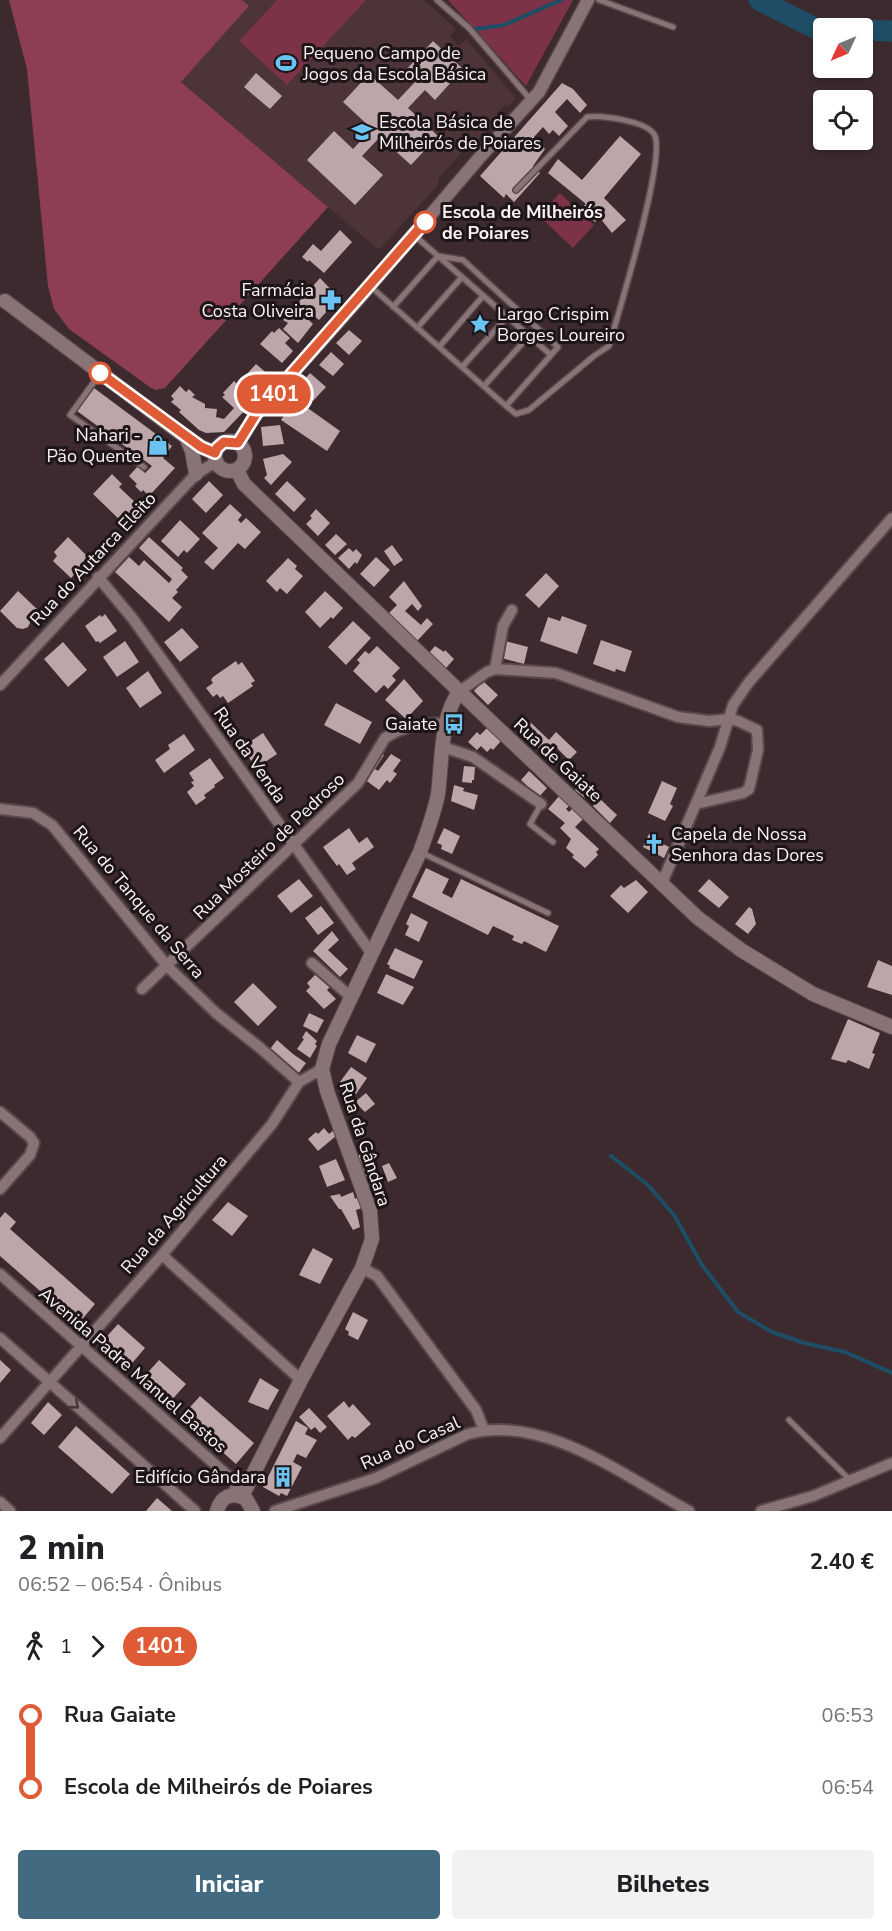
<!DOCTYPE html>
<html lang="pt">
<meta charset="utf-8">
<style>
body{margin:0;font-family:"Nunito Sans",sans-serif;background:#f2f2f2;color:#202124;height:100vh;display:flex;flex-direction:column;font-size:22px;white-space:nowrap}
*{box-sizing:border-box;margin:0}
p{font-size:20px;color:#757577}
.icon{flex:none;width:33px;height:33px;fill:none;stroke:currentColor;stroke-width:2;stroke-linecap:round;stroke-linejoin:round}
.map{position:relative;height:1511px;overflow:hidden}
.panel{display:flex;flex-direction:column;background:#fff;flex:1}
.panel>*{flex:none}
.badge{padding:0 12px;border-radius:20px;font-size:21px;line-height:39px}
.needle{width:39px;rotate:226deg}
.tools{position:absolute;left:813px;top:18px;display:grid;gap:12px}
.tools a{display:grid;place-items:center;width:60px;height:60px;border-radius:6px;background:#fff;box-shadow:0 3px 9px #0003;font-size:30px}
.map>.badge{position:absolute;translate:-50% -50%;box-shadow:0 0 0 3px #fff}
.legs{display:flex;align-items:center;gap:9px;height:66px;padding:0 18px;font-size:20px}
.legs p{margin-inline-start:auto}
.summary{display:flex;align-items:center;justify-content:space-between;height:102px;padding:0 18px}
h1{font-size:33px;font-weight:800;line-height:45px}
.cta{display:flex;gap:12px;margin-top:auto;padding:12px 18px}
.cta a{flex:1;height:69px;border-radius:6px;background:#426a81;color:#fff;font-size:24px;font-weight:800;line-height:69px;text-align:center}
.cta a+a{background:#f2f2f2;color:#202124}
ul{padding:0 18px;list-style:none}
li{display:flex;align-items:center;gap:21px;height:72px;font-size:22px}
li i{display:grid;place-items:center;width:9px;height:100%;margin:0 8px;background:currentColor}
li i::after{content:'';width:15px;height:15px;margin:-8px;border:4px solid;border-radius:50%;background:#fff}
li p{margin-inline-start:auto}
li:first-child i{background:linear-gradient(#0000 50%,currentColor 0)}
li:last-child i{background:linear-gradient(currentColor 50%,#0000 0)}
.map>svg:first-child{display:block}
.built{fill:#4c3438}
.green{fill:#7d3347}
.forest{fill:#8d3e53}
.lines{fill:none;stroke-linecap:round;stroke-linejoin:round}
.stream{stroke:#1e4e66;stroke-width:4}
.river{stroke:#1e4e66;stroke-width:21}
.building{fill:#bda6aa}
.service-casing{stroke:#57484b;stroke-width:8}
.minor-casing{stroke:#57484b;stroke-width:14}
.tertiary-casing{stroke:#57484b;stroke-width:15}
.secondary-casing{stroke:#57484b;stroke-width:16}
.service{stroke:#887377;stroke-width:5}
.minor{stroke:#887377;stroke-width:10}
.tertiary{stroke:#887377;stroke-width:12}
.secondary{stroke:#887377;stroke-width:14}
.oneway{stroke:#423639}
.line-1-casing{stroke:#fff;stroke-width:14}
.line-1{stroke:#df5b35;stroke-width:9}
.stop-1-dot{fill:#fff;stroke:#df5b35;stroke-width:3}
.labels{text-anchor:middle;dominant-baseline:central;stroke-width:6;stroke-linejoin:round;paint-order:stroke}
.poi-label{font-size:18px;fill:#fdf1f3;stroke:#1d1517;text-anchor:start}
.stop-label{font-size:18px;font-weight:bold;fill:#fdf1f3;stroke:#1d1517;text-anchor:start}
.street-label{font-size:18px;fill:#fdf1f3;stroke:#1d1517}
</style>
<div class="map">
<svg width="892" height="1511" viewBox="0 0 892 1511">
<rect width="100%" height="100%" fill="#3c2a2e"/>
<!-- built -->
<path class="built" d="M242,0H424L456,29L450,37L459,46L466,39L516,98L508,106L505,105L499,111L501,114L469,150H464L438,179V185L379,250L181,82L248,6Z"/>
<!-- green -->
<path class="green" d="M277,0H366L287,85L239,41Z
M448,0H573L526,86Z
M560,193L594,225L573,248L539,216Z"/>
<!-- forest -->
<path class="forest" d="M9,0H242L249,6L181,82L328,207L165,388L156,390L151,388L69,329L54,309L48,286L27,69Z"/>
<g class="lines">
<!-- stream -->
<path class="stream" d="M476,29L504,25L561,0
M611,1156L647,1184L674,1215L702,1265L738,1312L772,1332L804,1343L845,1352L892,1373"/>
<!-- river -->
<path class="river" d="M759,0L817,29H824
M862,30L892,31"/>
</g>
<!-- building -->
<path class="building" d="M433,41L463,69L435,100L425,90L408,108L438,136L411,165L380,137L362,156L383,175L355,205L307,160L334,131L353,149L372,129L343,102L369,74L398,100L416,81L405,71Z
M256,73L282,96L270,109L244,87Z
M562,83L573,89L587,105L580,113L567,99L555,112L568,126L559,136L553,130L549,134L543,127L534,137L545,149L533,166L540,173L514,202L506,194L504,198L480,176Z
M620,136L641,154L604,198L626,220L612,233L600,218L595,222L581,208L586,204L548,173L558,159L582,180Z
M340,230L352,242L324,273L309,260L308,262L302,257L313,244L321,251Z
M320,278L339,298L319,320L298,303Z
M296,308L313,324L298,343L283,329L288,323L283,320Z
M279,328L290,338L285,343L293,351L282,363L260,344L272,331L274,333Z
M349,330L362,341L349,355L336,343Z
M331,352L344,364L333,376L319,365Z
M256,364L269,375L257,388L244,377Z
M310,373L326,387L313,401L298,387Z
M234,381L255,400L224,432L206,433L199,430L179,412L181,410L171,402L174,399L171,396L180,386L186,392L189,389L195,395L192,397L205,404V408L217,409L216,417L224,419L234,408L222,397L225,395L223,393Z
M94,388L172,446L163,458L175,468L149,496L143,490L141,492L135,486L137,484L129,476L138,466L145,473L152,466L77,411Z
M295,399L340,431L327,451L281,420Z
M280,425L284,444L263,446L261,427Z
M283,454L292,462L271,485L264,478L267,475L263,459Z
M112,474L122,484L119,487L138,505L122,522L93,494Z
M209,481L223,495L206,513L192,499Z
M287,481L306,499L294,512L275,494Z
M230,504L242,515L238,520L241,523L246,518L261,532L245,549L238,543L213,570L204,562L218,548L202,533Z
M316,509L330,523L318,536L306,524L312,518L310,516Z
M180,520L200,539L187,553L184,550L178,557L161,541Z
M336,534L347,544L335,555L325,545Z
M68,537L90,559L71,578L53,561L57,556L54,552Z
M149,537L183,568L181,570L188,577L176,590L178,592L172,598L182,607L169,622L115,572L129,557L139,566L144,560L169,583L172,579L139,548Z
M392,545L403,560L394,566L384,551Z
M349,548L353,552L356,549L362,555L357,564L355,562L349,569L338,558Z
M376,557L390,570L374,587L360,574Z
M288,558L297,566L295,569L303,576L287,594L280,588L277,592L266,581Z
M546,573L559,586L539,608L525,595Z
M404,581L422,606L418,611L412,604L405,611L421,625L427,618L433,624L417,641L389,613L397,605L389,597Z
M18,591L39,611L32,619L28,627L23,629L17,628L0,611Z
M325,591L343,608L333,619L331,617L320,628L305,612Z
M105,614L117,631L100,643L98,641L96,642L85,626L100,615L102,617Z
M562,616L587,625L577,654L540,641L548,617L560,621Z
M353,621L371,638L346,665L328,647Z
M182,628L199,647L180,662L164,642Z
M601,640L632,651L625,672L616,669L615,672L593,664Z
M125,641L139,662L117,677L103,657Z
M505,641L528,647L524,664L501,658Z
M63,642L87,670L68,687L44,659Z
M377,646L400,668L392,676L396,680L388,689L384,685L376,693L353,671L360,663L357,660L365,651L369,654Z
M435,646L444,652L445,650L454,659L446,668L429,653Z
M236,661L238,665L242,662L255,681L251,683L253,686L228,703L223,696L220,698L217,694L213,697L206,688L213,683L211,680L213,677Z
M148,671L162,693L140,708L126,688Z
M404,679L423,701L406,719L385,700Z
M483,681L498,695L488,705L474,691Z
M336,703L372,722L360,744L324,725Z
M529,721L549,740L556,732L577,752L569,760L556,747L547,756L520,731Z
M487,728L501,741L493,750L491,748L487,752L481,746L477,750L468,742L477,732L480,735Z
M263,733L277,754L256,768L242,747Z
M184,734L195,750L164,773L155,760L170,749L168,745Z
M379,752L384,755L375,769L378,771L391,754L401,760L393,771L397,774L390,783L387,780L379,790L364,779Z
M210,758L224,778L214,785L215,787L204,795L206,798L196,805L187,792L194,786L191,782L194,781L189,773Z
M464,766L475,767L474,780H472V783L462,782Z
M529,771L547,788L539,797L521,780Z
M662,781L677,788L670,804L673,806L665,821L648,813Z
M581,784L602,794L599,798L617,815L610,823L593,806L597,801L588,795L585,798L575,790Z
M454,785L464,788L463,791L478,795L474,810L451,801Z
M560,795L570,805L566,809L569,812L573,808L584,818L575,827L599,849L596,852L598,855L585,868L572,857L574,855L566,848L571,839L560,828L565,823L548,809Z
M349,828L359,843L367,837L374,847L352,863L356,869L347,875L339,864L337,866L323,847Z
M444,828L460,836L452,854L441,849L442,845L437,843Z
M649,834L658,838L657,841L669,847L664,858L643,847Z
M426,868L449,879L442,893L452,898L461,879L559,926L546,952L524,941L522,944L512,940L514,936L493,926L488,935L412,897Z
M299,879L313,896L291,913L277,896Z
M709,879L729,897L719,908L698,891Z
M636,880L648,892L628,913L610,896L621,885L624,888Z
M321,906L334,923L318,935L305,918Z
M749,907L752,909L756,924L748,934L735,924Z
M411,913L428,922L419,942L405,935L409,926L406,924Z
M332,931L339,940L328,950L348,969L340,977L313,951Z
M395,948L423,961L414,979L389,968L390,966L387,964Z
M878,960L892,966V995L867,987Z
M318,972L331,986L327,990L336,999L324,1009L306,991L310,987L307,983Z
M386,974L414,987L403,1005L377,993Z
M253,983L277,1007L258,1026L234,1002Z
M309,1013L324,1020L317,1033L303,1026Z
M848,1019L880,1033L872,1053L875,1054L869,1069L848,1060L846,1063L831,1059Z
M306,1031L317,1041L315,1044L317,1046L310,1058L297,1049L304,1039L302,1038Z
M357,1035L376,1044L366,1063L348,1053Z
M277,1040L293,1054L306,1063L298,1074L270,1049Z
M351,1067L367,1078L356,1094L340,1082Z
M366,1093L375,1104L365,1112L355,1102Z
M324,1128L329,1134L334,1130L336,1136L318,1151L308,1139L316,1132L318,1134Z
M367,1152L381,1187L370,1191L357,1156Z
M336,1159L345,1180L327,1187L319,1166Z
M389,1163L397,1178L388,1182L382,1166Z
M353,1192L355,1199L358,1197L362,1208L356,1210L360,1227L353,1230L341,1209H339L330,1196L340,1194L341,1197Z
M228,1202L248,1216L232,1236L212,1220Z
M5,1212L16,1222L10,1229L95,1304L78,1324L0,1256V1218Z
M313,1248L333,1259L320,1284L299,1275Z
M353,1312L368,1320L358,1340L348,1335L349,1332L345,1329Z
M118,1324L145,1348L128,1368L100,1344Z
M0,1360L11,1370L0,1383Z
M159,1360L186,1384L168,1404L141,1380Z
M260,1378L279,1390L268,1410L248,1402Z
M200,1396L254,1443L236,1464L182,1416Z
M344,1401L349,1408L353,1404L371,1424L355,1438L352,1436L348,1440L327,1416Z
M48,1402L62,1415L44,1435L31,1423Z
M309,1408L327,1427L320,1433L315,1427L311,1430L299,1417Z
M296,1421L308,1428L305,1434L317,1440L306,1458L297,1454L293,1462L302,1467L287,1496L281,1493L279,1496L263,1487Z
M76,1426L130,1474L112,1494L58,1447Z
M157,1498L172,1511H146Z"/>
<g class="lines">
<!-- service casing -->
<g class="service-casing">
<path id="service" d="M437,0L469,28L530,99
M599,0L673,27
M370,286L506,406L551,355L414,235
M393,307L438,256L463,260L558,347L551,355
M417,328L462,277
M439,347L483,296
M462,367L507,317
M99,375L70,415L144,467
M484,386L529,336
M506,406L516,414L529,410L594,356L609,346C619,311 665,162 655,136C649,121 601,115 587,117L516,190
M541,804L530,824L553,842
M422,853L548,913
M789,1420L850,1480"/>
</g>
<!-- minor casing -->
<g class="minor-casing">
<path id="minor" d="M98,577L133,619L372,954
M495,669L503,626L512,610
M0,685L196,474L216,462
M460,691L487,672L495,669L556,673L678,717L709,721L729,719L738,721L757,730L758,750L749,789L743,793L696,804
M443,747L473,757L541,804
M0,809L33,813L52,825L168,967L216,1013L259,1047L299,1082
M662,883L720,747L733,705L749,682L892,518
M312,963L352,998
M142,989L358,783L385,738C405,725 424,722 447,724
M0,1112L30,1137L34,1143L30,1155L0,1189
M162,1255L301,1380
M362,1268L377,1276L476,1410L484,1430
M0,1274L235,1482L236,1495
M0,1338L195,1511
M0,1438L162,1255L272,1124L299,1082L322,1069
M0,1502L10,1511
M275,1511L376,1478L468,1434C544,1413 625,1477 689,1511
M761,1511L813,1496L892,1463"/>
</g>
<!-- tertiary casing -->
<g class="tertiary-casing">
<path id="tertiary" d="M238,443L256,414L269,399L357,301L480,157L539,92L588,0"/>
</g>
<!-- secondary casing -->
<g class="secondary-casing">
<path id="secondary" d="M5,301L179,432L201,447L215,453
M186,437L192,451L196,474
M215 456a15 15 0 1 1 30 0a15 15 0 1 1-30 0Z
M237,470L244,484L486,717L698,918L741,950L813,994L892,1027
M242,1496L301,1380L362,1268L372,1239L370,1211L327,1091L322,1069L329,1044L420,852C427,833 434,814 438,794C442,765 440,715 460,691
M217,1511C221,1496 233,1491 246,1499L253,1511"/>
</g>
<!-- service -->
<use href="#service" class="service"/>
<!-- minor -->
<use href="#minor" class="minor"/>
<!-- tertiary -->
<use href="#tertiary" class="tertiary"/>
<!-- secondary -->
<use href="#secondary" class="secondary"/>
</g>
<!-- one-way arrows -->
<defs><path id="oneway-chevron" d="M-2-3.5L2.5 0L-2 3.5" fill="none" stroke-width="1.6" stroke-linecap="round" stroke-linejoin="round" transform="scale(1.5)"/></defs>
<use class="oneway" href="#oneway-chevron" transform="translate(75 1405) rotate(41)"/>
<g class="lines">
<!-- line-1 casing -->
<g class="line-1-casing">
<path id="line-1" d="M100,373L201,447L215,453L217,448L224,442L238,443L256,414L425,222"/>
</g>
<!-- line-1 -->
<use href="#line-1" class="line-1"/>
</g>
<!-- icons -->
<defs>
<g id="stadium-bare" transform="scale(1.62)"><path d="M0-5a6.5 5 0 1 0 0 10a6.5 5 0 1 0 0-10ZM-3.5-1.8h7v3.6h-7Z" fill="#6bc3f2" stroke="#1d1517" stroke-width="2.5" paint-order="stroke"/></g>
<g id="school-bare" transform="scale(1.62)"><path d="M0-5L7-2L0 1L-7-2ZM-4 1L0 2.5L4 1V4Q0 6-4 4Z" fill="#6bc3f2" stroke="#1d1517" stroke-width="2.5" paint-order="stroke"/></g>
<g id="pharmacy-bare" transform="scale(1.62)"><path d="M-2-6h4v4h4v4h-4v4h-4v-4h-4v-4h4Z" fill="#6bc3f2" stroke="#1d1517" stroke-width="2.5" paint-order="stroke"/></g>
<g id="sight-bare" transform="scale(1.62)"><path d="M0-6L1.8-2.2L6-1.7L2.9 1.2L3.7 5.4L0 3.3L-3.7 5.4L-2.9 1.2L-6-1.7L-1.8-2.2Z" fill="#6bc3f2" stroke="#1d1517" stroke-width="2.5" paint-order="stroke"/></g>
<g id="shop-bare" transform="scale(1.62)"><path d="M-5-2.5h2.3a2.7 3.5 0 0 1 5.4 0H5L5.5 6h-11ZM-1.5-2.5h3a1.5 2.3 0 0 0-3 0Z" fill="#6bc3f2" stroke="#1d1517" stroke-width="2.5" paint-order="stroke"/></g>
<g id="bus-bare" transform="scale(1.62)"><path d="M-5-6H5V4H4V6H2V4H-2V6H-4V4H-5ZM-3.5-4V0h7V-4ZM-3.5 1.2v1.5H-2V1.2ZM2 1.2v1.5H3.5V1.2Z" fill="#6bc3f2" stroke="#1d1517" stroke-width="2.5" paint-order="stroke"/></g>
<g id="church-bare" transform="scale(1.62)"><path d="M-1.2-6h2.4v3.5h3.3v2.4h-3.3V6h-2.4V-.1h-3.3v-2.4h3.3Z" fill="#6bc3f2" stroke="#1d1517" stroke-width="2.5" paint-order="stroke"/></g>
<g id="building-bare" transform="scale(1.62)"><path d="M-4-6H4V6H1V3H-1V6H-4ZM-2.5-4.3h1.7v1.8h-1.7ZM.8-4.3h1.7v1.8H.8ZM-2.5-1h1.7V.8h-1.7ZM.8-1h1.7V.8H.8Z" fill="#6bc3f2" stroke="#1d1517" stroke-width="2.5" paint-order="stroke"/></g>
</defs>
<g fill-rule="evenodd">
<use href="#stadium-bare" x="286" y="63"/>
<use href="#school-bare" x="362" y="132"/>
<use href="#pharmacy-bare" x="331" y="300"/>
<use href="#sight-bare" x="480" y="324"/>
<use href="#shop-bare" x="158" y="445"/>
<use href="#bus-bare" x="454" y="724"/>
<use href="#church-bare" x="654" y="844"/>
<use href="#building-bare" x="283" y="1477"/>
</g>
<!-- markers -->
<g class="stop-1-dot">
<circle cx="425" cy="222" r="10"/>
<circle cx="100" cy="373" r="10"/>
</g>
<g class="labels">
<!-- poi labels -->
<g class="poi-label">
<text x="303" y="53">Pequeno Campo de<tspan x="303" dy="21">Jogos da Escola Básica</tspan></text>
<text x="379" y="122">Escola Básica de<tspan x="379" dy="21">Milheirós de Poiares</tspan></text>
<text x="314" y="290" text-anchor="end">Farmácia<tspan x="314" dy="21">Costa Oliveira</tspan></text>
<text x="497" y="314">Largo Crispim<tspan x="497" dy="21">Borges Loureiro</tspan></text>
<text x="141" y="435" text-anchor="end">Nahari -<tspan x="141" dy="21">Pão Quente</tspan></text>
<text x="437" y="724" text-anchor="end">Gaiate</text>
<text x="671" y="834">Capela de Nossa<tspan x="671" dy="21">Senhora das Dores</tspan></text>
<text x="266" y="1477" text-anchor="end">Edifício Gândara</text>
</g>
<!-- stop labels -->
<g class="stop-label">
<text x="442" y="212">Escola de Milheirós<tspan x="442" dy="21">de Poiares</tspan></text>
</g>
<!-- street labels -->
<g class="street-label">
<text transform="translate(93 559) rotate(-47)">Rua do Autarca Eleito</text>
<text transform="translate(250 755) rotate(55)">Rua da Venda</text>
<text transform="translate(558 760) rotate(43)">Rua de Gaiate</text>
<text transform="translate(269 846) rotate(-44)">Rua Mosteiro de Pedroso</text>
<text transform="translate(139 902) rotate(50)">Rua do Tanque da Serra</text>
<text transform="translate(365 1144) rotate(72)">Rua da Gândara</text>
<text transform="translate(174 1214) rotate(-49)">Rua da Agricultura</text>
<text transform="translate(133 1370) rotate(41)">Avenida Padre Manuel Bastos</text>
<text transform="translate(410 1443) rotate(-24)">Rua do Casal</text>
</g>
</g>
</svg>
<div class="tools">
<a><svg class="needle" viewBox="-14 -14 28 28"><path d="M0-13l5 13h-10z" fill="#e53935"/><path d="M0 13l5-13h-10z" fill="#757577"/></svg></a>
<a><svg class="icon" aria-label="locate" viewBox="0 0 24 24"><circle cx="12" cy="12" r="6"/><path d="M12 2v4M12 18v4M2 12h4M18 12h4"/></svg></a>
</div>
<b class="badge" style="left:274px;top:394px;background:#df5b35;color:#fff">1401</b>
</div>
<section class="panel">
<div class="summary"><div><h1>2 min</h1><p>06:52 – 06:54 · Ônibus</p></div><b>2.40 €</b></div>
<div class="legs"><svg class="icon" aria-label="walk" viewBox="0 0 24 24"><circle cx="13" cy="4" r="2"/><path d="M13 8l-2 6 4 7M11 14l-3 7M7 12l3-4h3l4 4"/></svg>1<svg class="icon" aria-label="forward" viewBox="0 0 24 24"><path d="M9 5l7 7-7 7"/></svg><b class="badge" style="background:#df5b35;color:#fff">1401</b></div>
<ul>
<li><i style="color:#df5b35"></i><b>Rua Gaiate</b><p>06:53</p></li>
<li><i style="color:#df5b35"></i><b>Escola de Milheirós de Poiares</b><p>06:54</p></li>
</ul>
<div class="cta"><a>Iniciar</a><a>Bilhetes</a></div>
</section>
